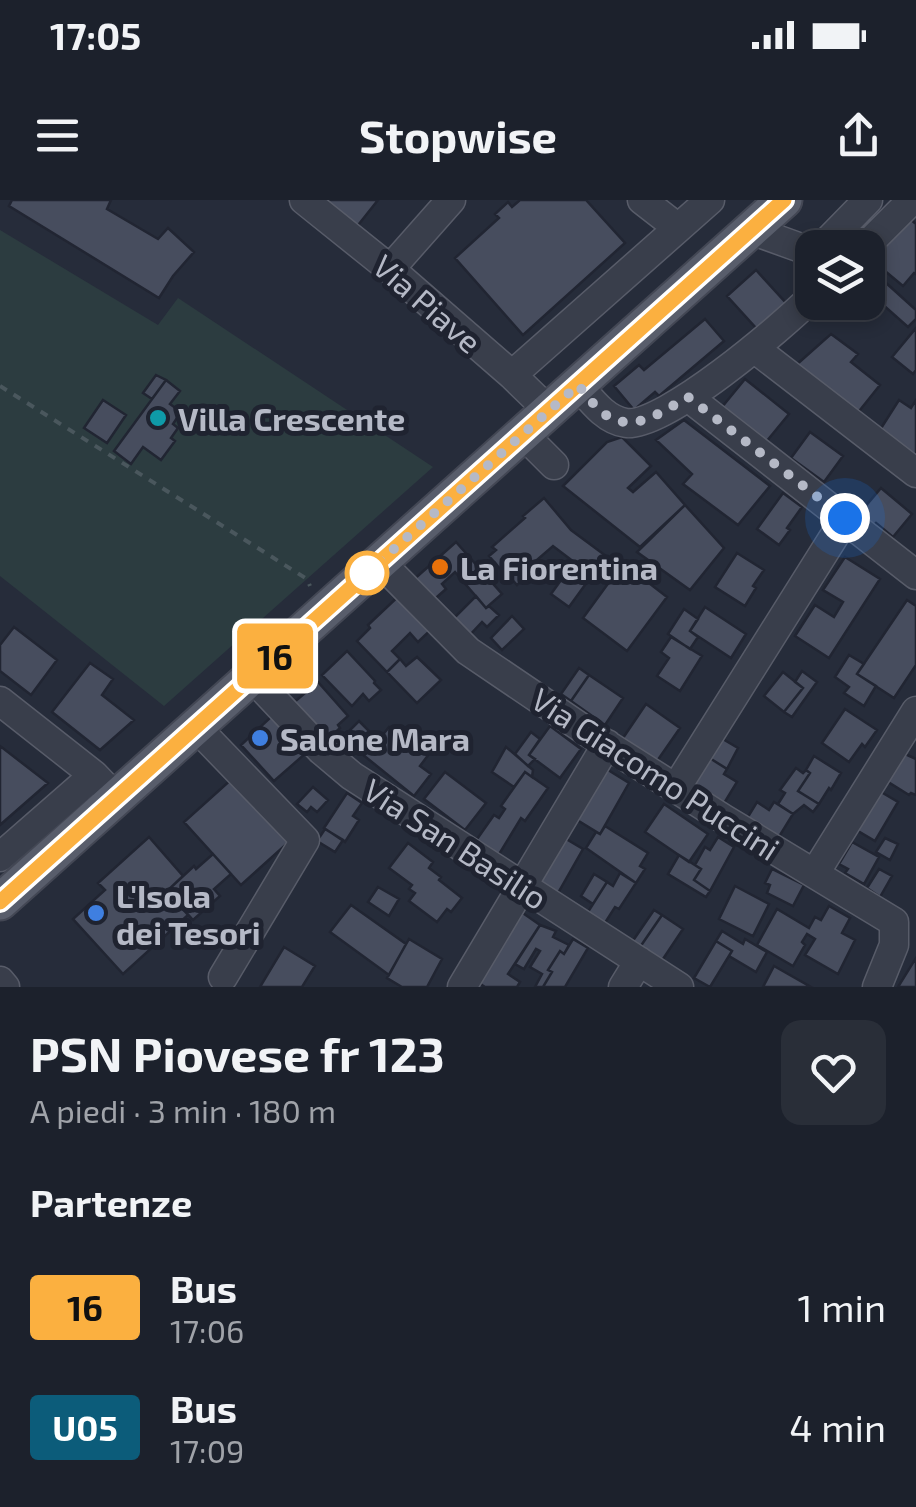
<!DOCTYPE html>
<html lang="it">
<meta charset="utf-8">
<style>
body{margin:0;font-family:"Exo 2",sans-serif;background:#292e38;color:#f1f3f6;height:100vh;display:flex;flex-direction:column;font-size:38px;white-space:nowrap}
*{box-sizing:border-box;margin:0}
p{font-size:32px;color:#a0a3a9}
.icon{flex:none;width:55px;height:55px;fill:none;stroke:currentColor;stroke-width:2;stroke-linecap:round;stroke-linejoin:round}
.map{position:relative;height:787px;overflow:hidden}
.panel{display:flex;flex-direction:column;background:#1c212c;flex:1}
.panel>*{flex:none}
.badge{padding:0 20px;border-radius:8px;font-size:35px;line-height:65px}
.fabs{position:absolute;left:795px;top:30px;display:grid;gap:20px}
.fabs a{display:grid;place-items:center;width:90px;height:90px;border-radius:20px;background:#1c212c;box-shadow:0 5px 15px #0003,0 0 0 2px #3a3e48;font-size:50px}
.you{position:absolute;width:50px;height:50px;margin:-25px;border:8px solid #fff;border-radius:50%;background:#1a73e8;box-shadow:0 0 0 15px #1a73e833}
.map>.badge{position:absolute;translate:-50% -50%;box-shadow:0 0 0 5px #fff}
h2{padding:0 30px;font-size:38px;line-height:90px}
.round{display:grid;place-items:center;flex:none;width:105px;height:105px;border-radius:20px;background:#292e38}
.overview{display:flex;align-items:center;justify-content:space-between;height:170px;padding:0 30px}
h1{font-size:48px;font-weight:700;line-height:75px}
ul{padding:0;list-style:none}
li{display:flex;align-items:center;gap:30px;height:120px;padding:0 30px}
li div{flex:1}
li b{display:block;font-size:38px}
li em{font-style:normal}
li .badge{min-width:110px;font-weight:700;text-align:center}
.status{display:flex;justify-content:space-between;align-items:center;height:70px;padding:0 50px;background:#1c212c;direction:ltr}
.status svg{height:28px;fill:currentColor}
header{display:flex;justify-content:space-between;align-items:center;height:130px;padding:0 30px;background:#1c212c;font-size:45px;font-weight:700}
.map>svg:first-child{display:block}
.green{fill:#2c3c40}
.building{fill:#474d5e;stroke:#212532;stroke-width:2.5}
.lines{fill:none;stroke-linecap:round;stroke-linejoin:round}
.minor-casing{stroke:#585c69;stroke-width:31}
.major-casing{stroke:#434754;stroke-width:39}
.path{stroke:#4a575d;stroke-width:4;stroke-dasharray:8 8;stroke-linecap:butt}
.minor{stroke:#393e4b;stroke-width:28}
.major{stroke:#585d6b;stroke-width:35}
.line-casing{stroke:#fff;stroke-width:22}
.line{stroke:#fbb040;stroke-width:15}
.walk{stroke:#b5b9c6;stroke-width:10;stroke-dasharray:0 18}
.culture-dot{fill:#0f9aa8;stroke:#1f2330;stroke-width:4}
.food-dot{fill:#e8710a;stroke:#1f2330;stroke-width:4}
.stop-dot{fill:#fff;stroke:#fbb040;stroke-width:5}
.shop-dot{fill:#3f7fe0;stroke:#1f2330;stroke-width:4}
.labels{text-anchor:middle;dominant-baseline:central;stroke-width:10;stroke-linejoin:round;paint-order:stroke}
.street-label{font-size:32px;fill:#b5b9c6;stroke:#1f2330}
.poi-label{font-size:32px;font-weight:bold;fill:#b5b9c6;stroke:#1f2330;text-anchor:start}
</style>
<div class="status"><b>17:05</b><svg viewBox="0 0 49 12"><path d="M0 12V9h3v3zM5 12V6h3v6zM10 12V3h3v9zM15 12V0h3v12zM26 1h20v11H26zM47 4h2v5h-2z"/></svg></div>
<header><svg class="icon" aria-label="menu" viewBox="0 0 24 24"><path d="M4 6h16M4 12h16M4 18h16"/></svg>Stopwise<svg class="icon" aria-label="share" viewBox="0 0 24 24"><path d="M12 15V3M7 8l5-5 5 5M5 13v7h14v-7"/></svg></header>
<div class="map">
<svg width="916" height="787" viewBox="0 0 916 787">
<rect width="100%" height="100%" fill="#262c3a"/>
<!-- green -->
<path class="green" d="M0,30L158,125L178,98L433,267L164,506L0,376Z"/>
<!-- building -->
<path class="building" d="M12,0H111L107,9L158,39L168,28L194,52L173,76L159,98L9,6Z
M327,0H378L355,29L324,4Z
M520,0H586L625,43L523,135L455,58L499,18L495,14L508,2L512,7Z
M909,18L916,24V74L914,73L903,86L873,61Z
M756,70L786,103L757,129L727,96Z
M885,82L916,110V119L908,127L873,96Z
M705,119L724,141L659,196L655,192L634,210L614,186L639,165L644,170Z
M916,128V170L913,174L892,157Z
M831,134L858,154L851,162L880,185L856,215L795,166Z
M156,175L166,180L152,199L143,193Z
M745,179L789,214L766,242L722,207Z
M166,180L180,191L170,204L181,212L173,224L178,228L171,238L175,241L161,260L143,247L131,264L114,251Z
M103,200L126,215L107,243L84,228Z
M899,200L911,208L916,200V260L878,233Z
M684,220L770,286L738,325L683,284L692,274L656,240Z
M810,232L843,256L824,282L791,258Z
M622,237L651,266L628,288L633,292L656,272L685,305L640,347L563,286L607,242Z
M881,288L912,314L893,337L876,323L872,327L858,315Z
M783,293L802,307L787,328L790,330L779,345L757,329Z
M544,298L571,330L606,356L569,407L551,394L574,362L553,346L524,371L528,375L517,385L509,376L513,372L508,366L502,371L489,356L496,350L492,347L525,318L523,316Z
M685,305L724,348L690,390L637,352Z
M456,342L502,394L486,408L455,372L442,384L446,389L429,404L411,382Z
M737,353L764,370L753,386L756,388L745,406L715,387Z
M845,357L880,379L829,458L795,436L815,405L834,417L843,402L823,390Z
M623,363L667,397L627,451L583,418Z
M404,391L436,425L418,442L410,433L392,451L400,459L387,472L357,441L370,428L368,425Z
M476,396L486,408L489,406L499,415L487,427L482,422L466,439L448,424Z
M907,400L916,406V465L894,498L857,474Z
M705,407L746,434L731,458L690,431Z
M684,409L698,419L690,431L698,437L690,449L668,434Z
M512,416L524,429L502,450L491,438Z
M14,427L57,460L31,495L0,471V445Z
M671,437L702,456L680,491L657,476L669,458L661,452Z
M347,451L375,481L374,483L381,490L369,501L363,494L352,506L322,475Z
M849,455L864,464L857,474L876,486L864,506L844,493L849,487L835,477Z
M417,457L441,480L417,503L387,472L400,459L406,466Z
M90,463L113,479L102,495L134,520L100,550L52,512Z
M579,468L589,475L571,501L561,494Z
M802,471L817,482L792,517L784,512L803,488L795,482Z
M783,472L803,488L784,512L764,496Z
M589,475L623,498L605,525L571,501Z
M318,482L348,516L338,525L340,528L325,542L292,504Z
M646,504L680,528L655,564L621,541Z
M845,509L877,530L865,547L862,544L849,562L822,543Z
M272,516L306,553L274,581L241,545Z
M359,521L369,531L343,557L333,547Z
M550,526L581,549L560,578L529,555Z
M389,527L404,539L406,536L429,554L420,566L431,574L414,596L362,554L378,535L381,537Z
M531,532L540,539L529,555L535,559L528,566L515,554Z
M721,538L738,548L727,569L708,557Z
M0,546L48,583L0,625Z
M506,547L533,570L532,577L525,572L514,587L492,572Z
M903,553L916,559V595L911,593L909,595L885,580Z
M814,556L841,573L831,590L829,588L819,604L798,591L810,573L806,570Z
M708,557L727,569L724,574L737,582L723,605L692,583Z
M600,565L629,583L600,634L569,615Z
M796,568L803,573L806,570L810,573L798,591L819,604L813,612L804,605L793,614L778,604L785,593L780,590Z
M445,572L486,603L465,630L424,599Z
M525,572L548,588L525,621L521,618L498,656L475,642L494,615L499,618L505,609L501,606Z
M234,577L291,640L241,685L184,622Z
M313,587L328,600L317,612L311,607L307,612L297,604Z
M876,589L898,602L875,641L853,628Z
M347,593L362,603L353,616L359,620L345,642L324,628Z
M757,602L769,610L774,602L793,614L777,640L746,620Z
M664,604L708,634L689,662L645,632Z
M605,626L648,653L640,666L645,669L636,683L586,648L596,632L600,634Z
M325,629L343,640L335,652L317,641Z
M556,633L583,649L558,693L531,677Z
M149,637L183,676L167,691L188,715L123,774L73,719L105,690L98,683Z
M718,637L734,647L710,691L694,680L701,669L695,665L705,647L710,650Z
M885,638L898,644L890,660L876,652Z
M852,642L879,657L864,684L845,673L848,669L839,664Z
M408,643L433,662L429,668L441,677L439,680L462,698L451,712L447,709L437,722L409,701L415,693L409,689L412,685L389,668Z
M213,654L231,674L214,689L220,696L193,720L167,691L194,666L196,669Z
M679,655L701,669L694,680L710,691L706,697L668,674Z
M772,669L804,685L793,706L767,693L770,685L765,683Z
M879,669L892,676L880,697L867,688Z
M620,673L636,683L619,709L615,707L603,726L586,715L607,682L613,686Z
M594,674L607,682L593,704L581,696Z
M735,686L769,704L753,736L719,719Z
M378,687L399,699L389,716L368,702Z
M351,705L406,744L389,775L330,732Z
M829,706L850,718L842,733L855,740L838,774L805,755L815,739L807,734L802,742L805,745L793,766L757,745L777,709L809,728L815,717L821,720Z
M517,709L540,725L508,774L520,782L517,787H485L476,781Z
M654,710L662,715L638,750L630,745Z
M662,715L683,729L659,765L638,750Z
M540,725L556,731L553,737L569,745L564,754L560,751L548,770L552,772L543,787H535L542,774L530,767L540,751L536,749L524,769L515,764Z
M722,731L743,744L745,739L767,752L756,772L729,756L732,751L716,741Z
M409,739L442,759L427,787H402L387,778Z
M573,739L588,748L565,787H543L552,772L548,770L560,751L564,754Z
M716,741L732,751L710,787L694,778Z
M284,747L315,766L302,787H260Z
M916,758V787H898Z
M774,766L811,787H763Z"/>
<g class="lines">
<!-- minor casing -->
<g class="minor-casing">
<path id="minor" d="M304,0L390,69L512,175L549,211
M642,0L678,28
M751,30L812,52
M821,48L868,0
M864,48L912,0
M390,69L451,0
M754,148L916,273
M512,175L710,0
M578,185C591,200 605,220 626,223C664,228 783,126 812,97
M688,197L916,375
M523,234L554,265
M380,362L468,451L595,537L724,619L894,722V745L877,787
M252,477L321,550L352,576L679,787
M0,501L94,575L115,597
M196,527L305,640L223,777
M676,588L845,319
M0,657L94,575
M815,673L916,511
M0,781L5,787
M462,787L607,544
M623,787L639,761"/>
</g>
<!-- major casing -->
<g class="major-casing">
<path id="major" d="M0,702L784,0"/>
</g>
<!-- path -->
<path class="path" d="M0,186L307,379L310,386"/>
<!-- minor -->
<use href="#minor" class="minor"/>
<!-- major -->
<use href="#major" class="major"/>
</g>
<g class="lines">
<!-- line casing -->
<g class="line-casing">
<path id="line" d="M0,702L784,0"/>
</g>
<!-- line -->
<use href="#line" class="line"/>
<!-- walk -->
<path class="walk" d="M367,373L578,185C586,194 595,208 606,215C634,234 663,211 688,197L845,318"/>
</g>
<!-- markers -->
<circle class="culture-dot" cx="158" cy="218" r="10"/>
<circle class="food-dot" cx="440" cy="367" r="10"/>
<circle class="stop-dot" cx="367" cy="373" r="20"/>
<g class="shop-dot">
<circle cx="260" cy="538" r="10"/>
<circle cx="96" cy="713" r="10"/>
</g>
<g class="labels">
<!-- street labels -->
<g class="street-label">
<text transform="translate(428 103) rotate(41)">Via Piave</text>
<text transform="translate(656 573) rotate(33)">Via Giacomo Puccini</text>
<text transform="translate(456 643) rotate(33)">Via San Basilio</text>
</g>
<!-- poi labels -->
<g class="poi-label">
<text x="178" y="218">Villa Crescente</text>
<text x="460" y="367">La Fiorentina</text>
<text x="280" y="538">Salone Mara</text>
<text x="116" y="695">L'Isola<tspan x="116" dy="37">dei Tesori</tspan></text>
</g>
</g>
</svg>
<div class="fabs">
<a><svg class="icon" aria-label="layers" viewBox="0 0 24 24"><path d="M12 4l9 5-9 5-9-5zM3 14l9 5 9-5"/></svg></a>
</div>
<div class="you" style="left:845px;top:318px"></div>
<b class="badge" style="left:275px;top:456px;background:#fbb040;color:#111">16</b>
</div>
<section class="panel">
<div class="overview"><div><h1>PSN Piovese fr 123</h1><p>A piedi · 3 min · 180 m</p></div><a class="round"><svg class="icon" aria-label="heart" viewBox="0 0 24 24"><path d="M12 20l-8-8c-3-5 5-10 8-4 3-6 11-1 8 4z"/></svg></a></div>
<h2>Partenze</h2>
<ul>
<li><span class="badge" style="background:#fbb040;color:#111">16</span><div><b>Bus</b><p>17:06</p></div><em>1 min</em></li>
<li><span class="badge" style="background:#0c5c7a;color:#fff">U05</span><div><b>Bus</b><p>17:09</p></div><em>4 min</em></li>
</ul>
</section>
